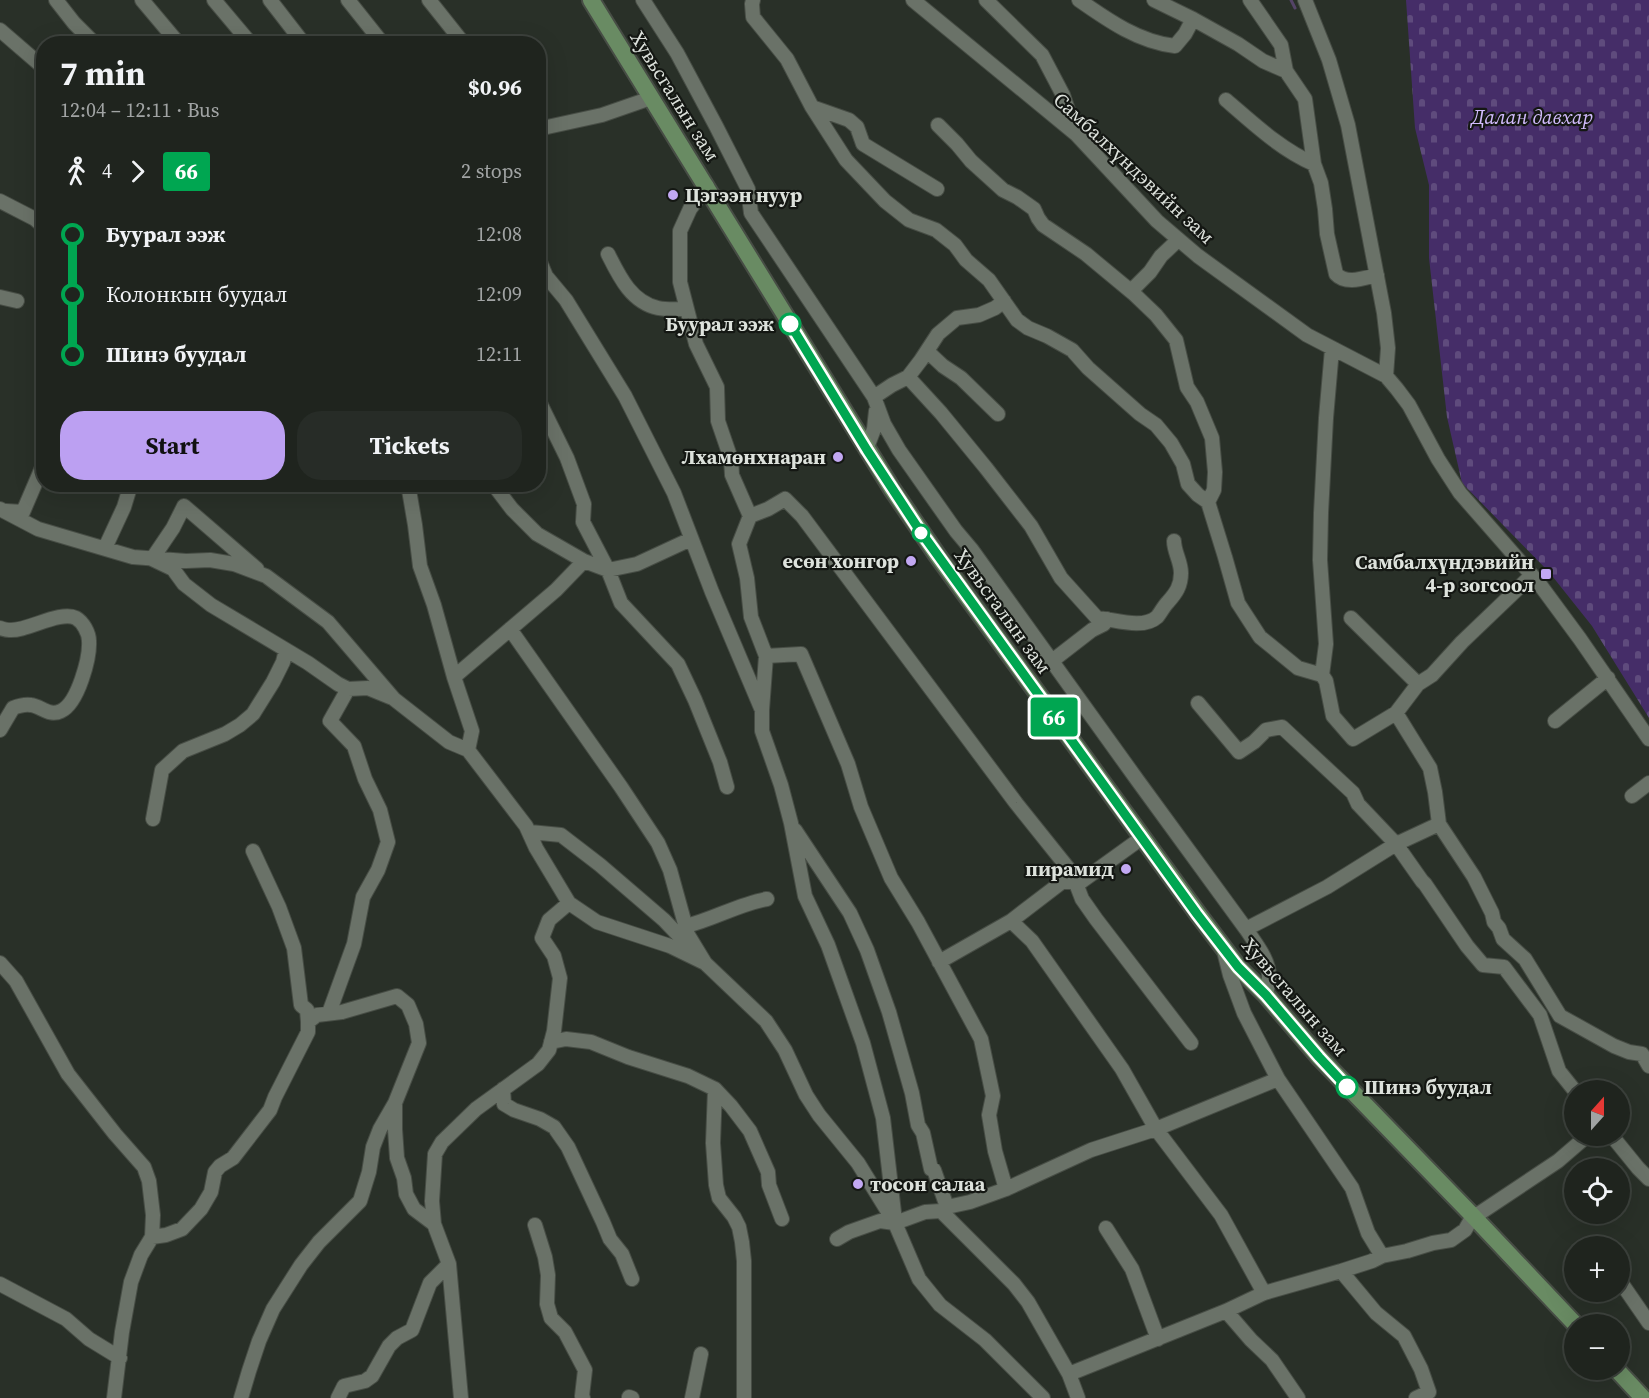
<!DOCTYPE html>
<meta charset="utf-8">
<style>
body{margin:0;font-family:"Source Serif 4",serif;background:#272c27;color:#f1f3f6;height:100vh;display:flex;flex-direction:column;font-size:22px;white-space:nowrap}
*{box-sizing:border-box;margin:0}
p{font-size:20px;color:#a1a4a4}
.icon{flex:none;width:33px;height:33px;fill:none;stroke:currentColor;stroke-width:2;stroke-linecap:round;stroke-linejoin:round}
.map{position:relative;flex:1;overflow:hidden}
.sheet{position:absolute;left:36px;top:36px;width:510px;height:456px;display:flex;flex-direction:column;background:#1f241e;border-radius:24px;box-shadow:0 6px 24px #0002,0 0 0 2px #3c413c}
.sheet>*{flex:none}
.badge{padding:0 12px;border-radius:4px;font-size:21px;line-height:39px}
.needle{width:39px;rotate:21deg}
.tools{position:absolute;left:1564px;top:1080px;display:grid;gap:12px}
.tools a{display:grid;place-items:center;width:66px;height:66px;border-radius:50%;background:#1f241e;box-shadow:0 6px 24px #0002,0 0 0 2px #3c413c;font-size:30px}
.map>.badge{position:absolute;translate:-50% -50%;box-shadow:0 0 0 3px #fff}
.legs{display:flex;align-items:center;gap:9px;height:66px;padding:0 24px;font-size:20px}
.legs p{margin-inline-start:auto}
.summary{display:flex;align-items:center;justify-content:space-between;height:102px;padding:0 24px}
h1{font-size:33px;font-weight:700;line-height:45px}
.primary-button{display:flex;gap:12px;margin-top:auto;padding:12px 24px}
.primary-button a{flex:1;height:69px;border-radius:24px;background:#bca0f2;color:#111;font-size:24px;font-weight:700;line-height:69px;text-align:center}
.primary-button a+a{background:#272c27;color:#f1f3f6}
ul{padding:0 24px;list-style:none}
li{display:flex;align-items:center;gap:21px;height:60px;font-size:22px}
li i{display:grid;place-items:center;width:9px;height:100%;margin:0 8px;background:currentColor}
li i::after{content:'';width:15px;height:15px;margin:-8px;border:4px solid;border-radius:50%;background:#1f241e}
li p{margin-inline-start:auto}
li:first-child i{background:linear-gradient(#0000 50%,currentColor 0)}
li:last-child i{background:linear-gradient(currentColor 50%,#0000 0)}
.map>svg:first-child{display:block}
.cemetery{fill:url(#cemetery-stones)}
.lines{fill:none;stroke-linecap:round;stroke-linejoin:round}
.stream{stroke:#544467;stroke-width:3}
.minor-casing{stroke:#474d45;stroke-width:16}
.major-casing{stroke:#474d45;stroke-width:20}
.minor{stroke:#6a7268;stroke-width:14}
.major{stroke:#698b63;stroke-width:16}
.line-1-casing{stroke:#fff;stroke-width:14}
.line-1{stroke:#00a651;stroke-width:9}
.poi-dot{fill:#c2a8f2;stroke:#141713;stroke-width:2}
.stop-1-dot{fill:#fff;stroke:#00a651;stroke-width:3}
.labels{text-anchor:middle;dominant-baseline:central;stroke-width:4.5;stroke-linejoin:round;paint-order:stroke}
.street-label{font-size:20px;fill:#dde2dc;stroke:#141713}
.park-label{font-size:20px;font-style:italic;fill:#d2bcfd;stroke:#141713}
.poi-label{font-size:20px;font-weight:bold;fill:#dde2dc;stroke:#141713;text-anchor:end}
.stop-label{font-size:20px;font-weight:bold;fill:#dde2dc;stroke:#141713;text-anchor:end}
</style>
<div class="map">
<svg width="1649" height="1398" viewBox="0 0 1649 1398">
<defs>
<pattern id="cemetery-stones" width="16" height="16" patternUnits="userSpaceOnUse" patternTransform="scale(1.5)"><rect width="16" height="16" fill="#452d68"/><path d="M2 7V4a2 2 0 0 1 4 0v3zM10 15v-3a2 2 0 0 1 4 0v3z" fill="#5f4b7d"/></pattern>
</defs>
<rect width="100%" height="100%" fill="#293028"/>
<!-- cemetery -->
<path class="cemetery" d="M1406,0H1649V718L1592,626L1549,572L1462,483L1447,417L1429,258V185L1415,128Z"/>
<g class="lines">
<!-- stream -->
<path class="stream" d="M1291,0L1295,8"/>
<!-- minor casing -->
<g class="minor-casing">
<path id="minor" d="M56,0L74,23L95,44
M142,0L179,44
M214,0L251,44
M270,0L304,44
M348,0L383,44
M429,0L464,44
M643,0L677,53L716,126L748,189L751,213L874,397L884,424L899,450L956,531L972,550L1138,781L1246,929
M753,0L752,4L753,17L787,59L812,107L849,120L857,127L863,144L937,189
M913,0L1076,134L1157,221L1198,256L1307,335L1386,376L1397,389L1409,405L1438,459L1460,493L1538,582L1580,639L1649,739
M986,0L1042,55L1063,95L1076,134
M1079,0C1109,21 1139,42 1175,46L1185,34L1193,19
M1154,0L1193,19L1238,44L1263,61L1286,71
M1250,0L1281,45L1286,71L1305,99L1314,164L1321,183L1325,209L1327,234L1336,274C1346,285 1364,278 1377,275
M1305,0L1329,60L1348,125L1384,313L1388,348L1386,376
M0,30L44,68
M1226,100C1254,124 1280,149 1314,164
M812,107L846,160L885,201L909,220L936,230L955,245L966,260L989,280L1017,320L1028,328L1047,336L1072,350L1088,368L1140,414L1156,425L1171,443L1183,464L1188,484L1198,495L1208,502L1225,557L1238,603L1260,637L1298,668L1322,675
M938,125L957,144L971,161L1003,190L1017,197L1034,209L1038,218L1043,225L1086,254L1133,293L1156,315L1176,340L1187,387L1197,402L1212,438L1215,472L1214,490L1208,502
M538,129L602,115L651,98
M707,186L690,209L680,231V282L696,344L717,387L718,421L731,459L732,475L750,516L739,544L747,578L751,617L766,656L762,710V731L781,785L791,823L805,896L828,945L863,1043L883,1118L895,1221
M0,201L35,219L44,227
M608,254C619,276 631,302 658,308C667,310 678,309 687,309
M538,257L546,276L566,300L625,396L674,493L712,592L761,708
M1131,291L1150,272L1161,256L1178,240
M0,297L17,301
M1332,349L1326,418L1321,513L1320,560L1326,644L1322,675L1326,681L1333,716L1353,739L1396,713L1418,684L1432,675L1462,642L1532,575
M927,351L943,366L961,378L998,414
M908,377L941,413L986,468L1031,526L1061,578L1097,618C1113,619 1143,630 1157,617C1159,615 1164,606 1168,602C1176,593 1181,586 1181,573C1181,561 1174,552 1174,541
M874,397L892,385L908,377L921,360L938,334L957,318L979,315L995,308L1004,301
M538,399L567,458L584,504L583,522L608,570L621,603L678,664L695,700L720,762L727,787
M866,450L874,429L876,411
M408,484L415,525L420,566L434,605L454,677L472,731L468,750
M493,484L512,509L537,534L584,561L608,570L637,564L691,539
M0,509L38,529L133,557L186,561L210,560L234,564L266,576L328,622L394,699L449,742L468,750L526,826L536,848L569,903L597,922L670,946L705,963L766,1021L785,1050L806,1095L819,1115L858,1163L895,1223L919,1279L940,1305L985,1340L1043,1398
M6,511L23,512L44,463
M750,516L768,509L785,499L802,516L1016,803L1072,873L1082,899L1096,919L1191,1043
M105,548L124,507L131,484
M257,569L184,506L173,528L152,559L173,569L184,584L211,605L308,663L338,684L348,689L368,688L390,697
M1351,618L1418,684
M0,628C3,629 6,630 9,630C26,632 60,610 76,618C83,622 89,633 89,641C90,658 78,703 61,711C49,717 41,706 31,705C25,704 18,706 13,708L0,730
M510,629L621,787L658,843L670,870L688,935L705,963L664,920L600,865L561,835L530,832
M766,656L801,654L848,764L861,807L891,878L918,922L981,1039L993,1096L989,1115L995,1151L1006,1189
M1052,661L1092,630L1104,624L1107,619
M454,677L556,590L584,561
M1198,703L1239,752L1254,742L1266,730L1282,727L1353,793L1358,804L1396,844L1422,881L1425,884L1467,946L1483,965L1504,967L1540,1015L1559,1071L1575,1091
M1396,713L1430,768L1435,792L1439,824L1474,877L1492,913L1494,922L1499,928L1503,939L1525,959L1560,1016L1614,1046L1629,1052L1642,1054L1649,1066
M1555,721L1608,678
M1632,796L1649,783
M153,819L162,770L183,751L225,734L240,725L253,714L273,682L283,662L286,650
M795,830L850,913L867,950L889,1012L912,1093L918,1125L923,1133L931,1169L934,1170L947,1207
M253,851L279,907L294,948L301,1005L307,1010L308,1022
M1011,921L1062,882L1082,881L1143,837
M686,926C714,919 739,904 767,899
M1224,951L1230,975L1244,1013L1278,1079L1352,1188L1368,1233L1382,1256
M939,962L1011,921L1032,941L1122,1069L1156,1129L1221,1215L1264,1293
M0,963L16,981L68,1074L115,1134L144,1167L149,1181L153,1215L152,1237L141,1255L131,1282L122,1332L114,1398
M1266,995C1267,989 1269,982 1269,976C1269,959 1255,943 1246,929L1327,887L1396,844L1439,824
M329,1013L354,944L363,897L378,870L388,842L380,810L365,779L354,746L330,721L348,689
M551,1042L566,1039L591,1042L628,1057L688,1076L715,1089L731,1106L750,1131L768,1172L769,1185L782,1219
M503,1089L504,1104L514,1110L540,1119L554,1127L568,1147L603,1222L610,1239L622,1254L632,1279
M715,1089L713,1143L716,1185L719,1198L734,1217L739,1227L742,1242L744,1261V1398
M395,1105V1129L397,1158L404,1178L406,1194L414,1209L434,1224
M1612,1136L1638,1168L1649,1179
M941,1211L1014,1284L1028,1302L1069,1374L1078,1398
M535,1225L545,1257L548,1275L547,1304L551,1318L565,1332L585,1370L582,1396L583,1398
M1106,1228L1132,1269L1158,1339
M152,1237L166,1235L182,1229L201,1209L211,1192L215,1172L220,1166L233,1158L270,1110L275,1097L308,1032V1022L317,1015L342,1012L397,996L408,1005L416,1024L419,1043L395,1103L380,1129L373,1147L369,1172L360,1201L319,1242L301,1265L273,1309L259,1341L249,1371L241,1398
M837,1239L849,1232L880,1221L895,1223L925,1212L941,1211L947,1207L970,1202L1006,1189L1091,1150L1156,1129L1278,1079
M1341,1271L1376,1313L1404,1336L1421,1369L1429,1392L1416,1398
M1620,1281L1649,1323
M0,1284L66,1319L89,1339L120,1358
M1226,1311L1251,1340L1272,1360L1298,1398
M1069,1374L1226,1311L1264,1293L1341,1271L1372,1261L1382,1256L1407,1251L1433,1243L1451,1240L1465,1230L1473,1216L1480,1213L1558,1161L1587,1136
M629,1397L632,1398
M338,1398L344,1386L365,1381L372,1376L389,1346L397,1338L412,1330L430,1283L449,1264
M461,1398L449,1264L434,1224L432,1201L435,1154L442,1142L476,1109L538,1064L549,1050L554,1031L560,978L554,956L542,938L549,920L569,903
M692,1398L701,1354"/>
</g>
<!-- major casing -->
<g class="major-casing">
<path id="major" d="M591,0L892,489L937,555L1198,914L1238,967L1266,995L1319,1057L1473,1216L1575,1324
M1617,1370L1643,1398"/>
</g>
<!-- minor -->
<use href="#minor" class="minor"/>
<!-- major -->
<use href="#major" class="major"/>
</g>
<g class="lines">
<!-- line-1 casing -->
<g class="line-1-casing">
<path id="line-1" d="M790,324L867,450L918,528L1197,914L1238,967L1266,995L1319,1057L1347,1087"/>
</g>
<!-- line-1 -->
<use href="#line-1" class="line-1"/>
</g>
<!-- markers -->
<g class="poi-dot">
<circle cx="673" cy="195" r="6"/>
<circle cx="838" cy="457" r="6"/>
<circle cx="911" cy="561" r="6"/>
<rect x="1540" y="568" width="12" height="12" rx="3"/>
<circle cx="1126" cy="869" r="6"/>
<circle cx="858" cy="1184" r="6"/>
</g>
<g class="stop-1-dot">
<circle cx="790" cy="324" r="10"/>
<circle cx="921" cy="533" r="8"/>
<circle cx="1347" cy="1087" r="10"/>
</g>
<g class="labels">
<!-- street labels -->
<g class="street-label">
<text transform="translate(675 96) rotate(58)">Хувьсгалын зам</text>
<text transform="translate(1134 168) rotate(43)">Самбалхүндэвийн зам</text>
<text transform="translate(1003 611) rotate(54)">Хувьсгалын зам</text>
<text transform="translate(1295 997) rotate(49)">Хувьсгалын зам</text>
</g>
<!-- park labels -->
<g class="park-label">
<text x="1532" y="117">Далан давхар</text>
</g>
<!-- poi labels -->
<g class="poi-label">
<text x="685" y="195" text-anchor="start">Цэгээн нуур</text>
<text x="826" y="457">Лхамөнхнаран</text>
<text x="899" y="561">есөн хонгор</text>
<text x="1534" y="562">Самбалхүндэвийн<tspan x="1534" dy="23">4-р зогсоол</tspan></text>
<text x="1114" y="869">пирамид</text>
<text x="870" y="1184" text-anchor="start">тосон салаа</text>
</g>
<!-- stop labels -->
<g class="stop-label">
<text x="774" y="324">Буурал ээж</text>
<text x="1364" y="1087" text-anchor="start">Шинэ буудал</text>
</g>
</g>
</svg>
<div class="tools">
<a><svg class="needle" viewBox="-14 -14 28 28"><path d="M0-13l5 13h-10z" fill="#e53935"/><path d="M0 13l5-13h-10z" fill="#a1a4a4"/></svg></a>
<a><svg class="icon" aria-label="locate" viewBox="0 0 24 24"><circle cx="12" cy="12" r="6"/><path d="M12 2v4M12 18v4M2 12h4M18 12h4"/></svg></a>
<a>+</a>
<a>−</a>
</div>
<b class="badge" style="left:1054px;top:717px;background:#00a651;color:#fff">66</b>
<section class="sheet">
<div class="summary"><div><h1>7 min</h1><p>12:04 – 12:11 · Bus</p></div><b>$0.96</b></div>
<div class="legs"><svg class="icon" aria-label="walk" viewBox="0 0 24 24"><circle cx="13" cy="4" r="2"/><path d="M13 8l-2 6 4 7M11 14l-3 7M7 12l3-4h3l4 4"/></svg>4<svg class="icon" aria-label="forward" viewBox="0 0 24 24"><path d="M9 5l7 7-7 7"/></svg><b class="badge" style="background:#00a651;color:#fff">66</b><p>2 stops</p></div>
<ul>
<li><i style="color:#00a651"></i><b>Буурал ээж</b><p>12:08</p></li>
<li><i style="color:#00a651"></i><span>Колонкын буудал</span><p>12:09</p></li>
<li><i style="color:#00a651"></i><b>Шинэ буудал</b><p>12:11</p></li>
</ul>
<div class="primary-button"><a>Start</a><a>Tickets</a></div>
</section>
</div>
